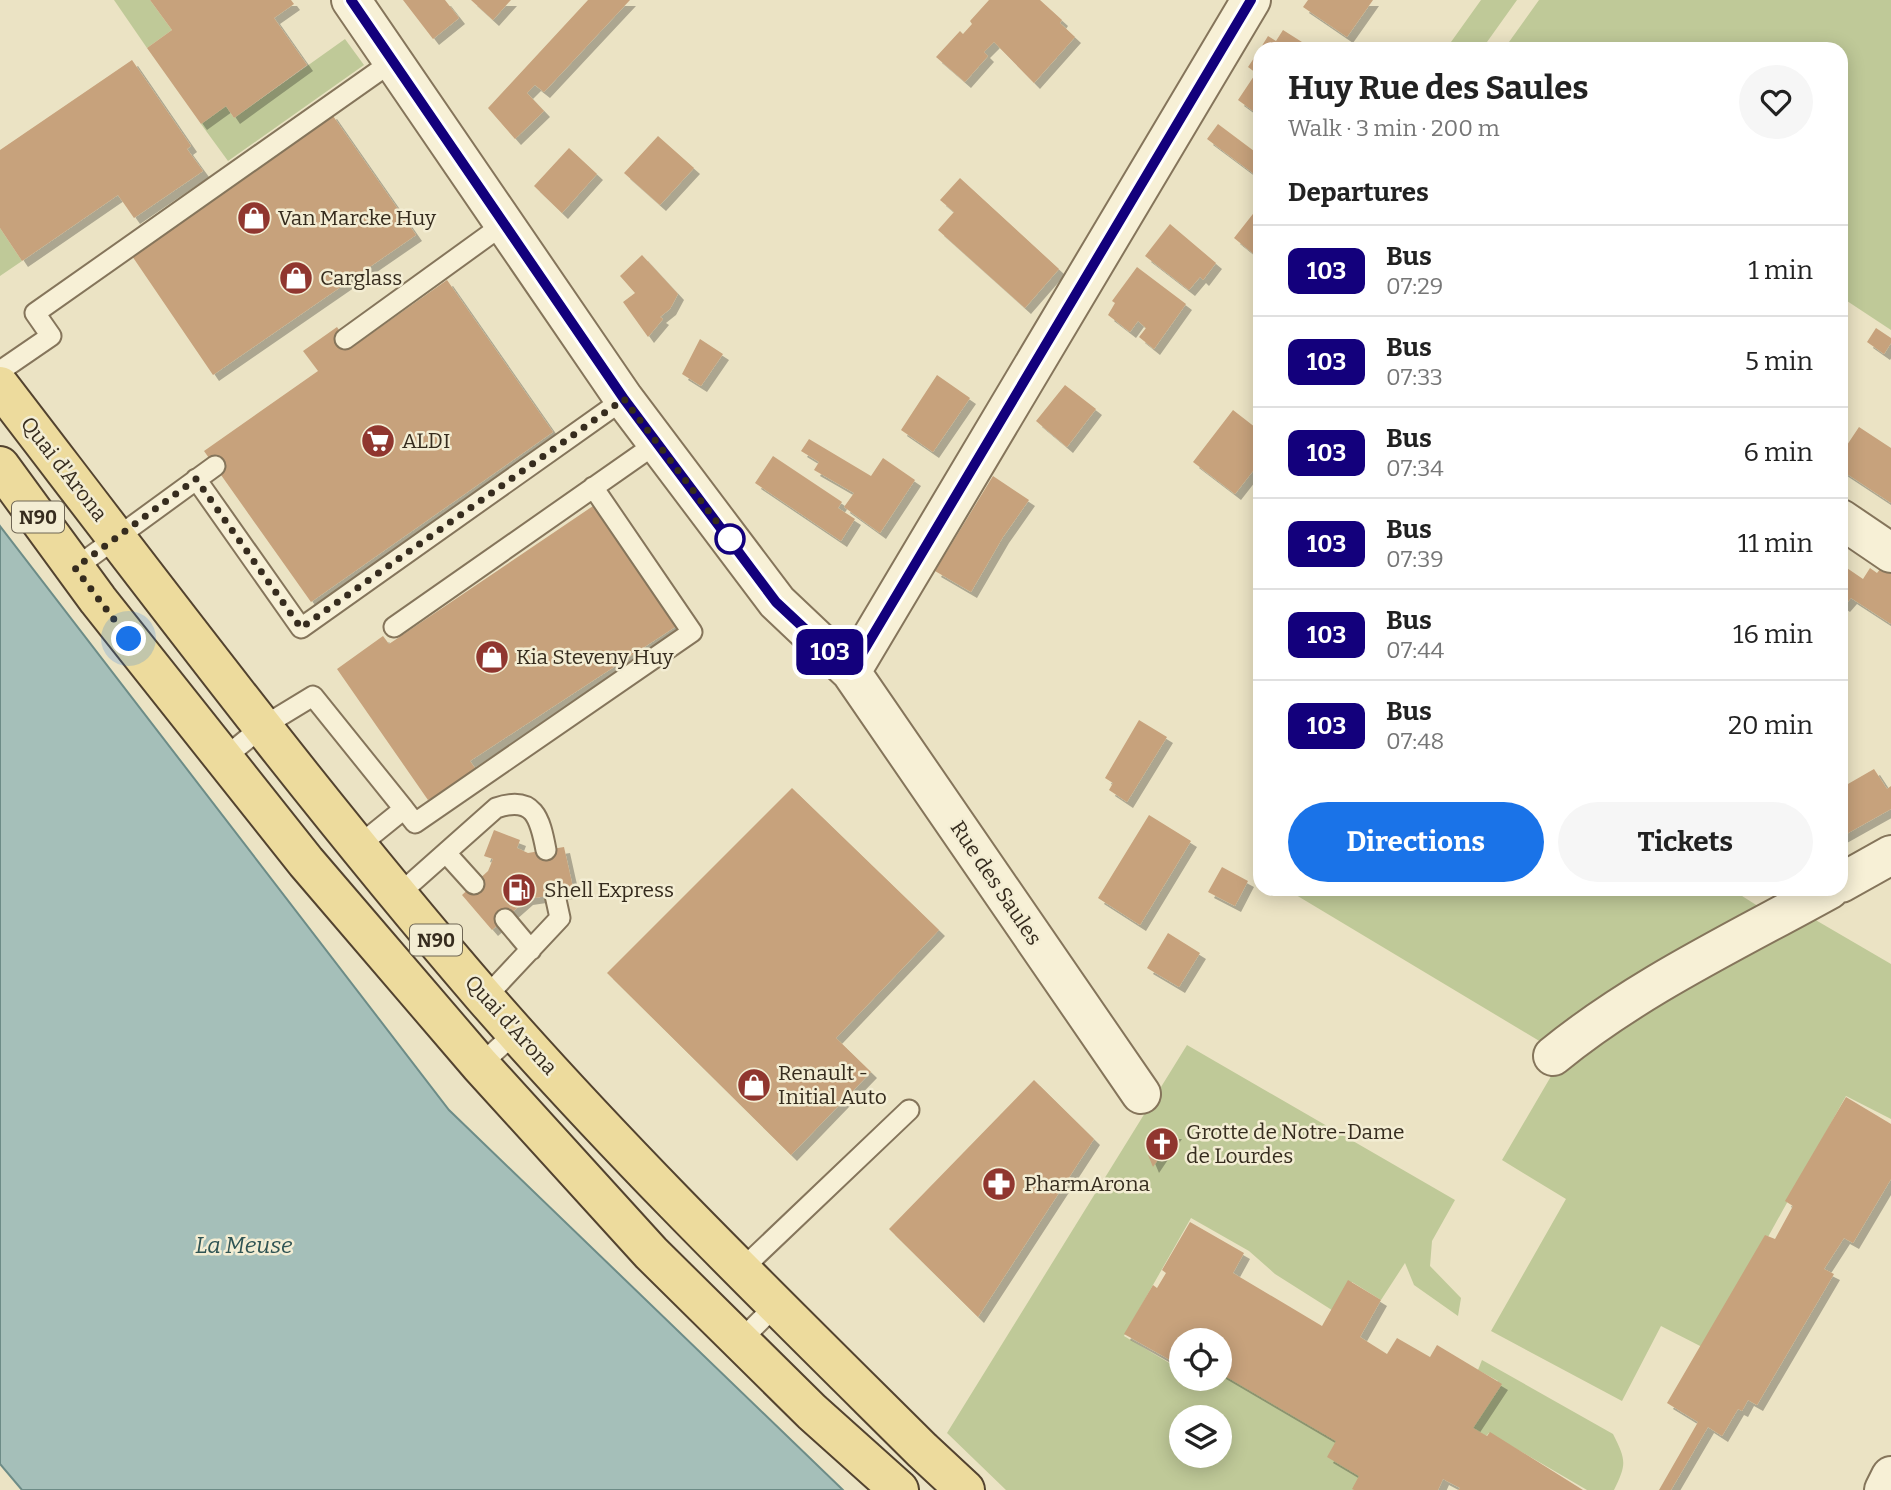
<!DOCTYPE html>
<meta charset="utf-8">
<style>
body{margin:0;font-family:Bitter,serif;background:#f6f6f6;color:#222;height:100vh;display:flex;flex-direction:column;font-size:26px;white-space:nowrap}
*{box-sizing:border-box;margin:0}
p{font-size:23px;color:#767676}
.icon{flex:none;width:38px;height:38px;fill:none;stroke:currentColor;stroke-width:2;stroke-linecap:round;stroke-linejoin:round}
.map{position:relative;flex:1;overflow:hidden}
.drawer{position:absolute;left:1253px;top:42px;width:595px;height:854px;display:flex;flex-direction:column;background:#fff;border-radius:21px;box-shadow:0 4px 18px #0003}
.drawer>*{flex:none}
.badge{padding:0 14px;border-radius:10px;font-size:24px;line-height:46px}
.fabs{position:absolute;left:1169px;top:1328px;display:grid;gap:14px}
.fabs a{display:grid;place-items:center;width:63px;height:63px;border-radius:50%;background:#fff;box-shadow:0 4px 18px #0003;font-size:35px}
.you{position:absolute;width:35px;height:35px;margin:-18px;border:5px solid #fff;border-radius:50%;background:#1a73e8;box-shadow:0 0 0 10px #1a73e833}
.map>.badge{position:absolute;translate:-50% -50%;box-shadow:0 0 0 4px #fff}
h2{padding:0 35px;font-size:26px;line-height:63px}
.round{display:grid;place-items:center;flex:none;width:74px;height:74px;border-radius:37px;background:#f6f6f6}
.head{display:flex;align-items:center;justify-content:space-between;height:119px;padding:0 35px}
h1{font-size:33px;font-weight:700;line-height:52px}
.button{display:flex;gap:14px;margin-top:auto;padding:14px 35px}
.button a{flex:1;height:80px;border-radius:42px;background:#1a73e8;color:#fff;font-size:28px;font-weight:700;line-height:80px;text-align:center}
.button a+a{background:#f6f6f6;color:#222}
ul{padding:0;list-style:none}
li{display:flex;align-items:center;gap:21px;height:91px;padding:0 35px;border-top:2px solid #e0e0e0}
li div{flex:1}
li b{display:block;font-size:26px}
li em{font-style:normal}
li .badge{min-width:77px;font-weight:700;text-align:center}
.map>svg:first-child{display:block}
.green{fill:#bfc998;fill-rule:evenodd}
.water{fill:#a5bfb9;stroke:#6d8c87;stroke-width:2}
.building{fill:#c7a27c;filter:url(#shadow)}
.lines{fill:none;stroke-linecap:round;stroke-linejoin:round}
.lane-casing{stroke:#85755b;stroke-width:23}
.street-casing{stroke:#85755b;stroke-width:42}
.primary-casing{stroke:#53432f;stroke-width:42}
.lane{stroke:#f7f0d6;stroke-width:19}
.street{stroke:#f7f0d6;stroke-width:38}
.primary{stroke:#eddb9d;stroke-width:38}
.line-casing{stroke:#fff;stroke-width:16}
.line{stroke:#13007c;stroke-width:10}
.walk{stroke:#362c1e;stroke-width:7;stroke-dasharray:0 12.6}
.stop-dot{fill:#fff;stroke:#13007c;stroke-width:3.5}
.labels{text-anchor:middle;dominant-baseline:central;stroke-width:5;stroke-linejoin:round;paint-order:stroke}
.shield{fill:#f3edd3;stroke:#6f6654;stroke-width:2}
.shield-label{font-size:19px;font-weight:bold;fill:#362c1e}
.poi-label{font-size:21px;fill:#362c1e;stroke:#f3edd3;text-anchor:start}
.street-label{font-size:21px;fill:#362c1e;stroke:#f3edd3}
.water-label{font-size:23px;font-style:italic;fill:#2f5454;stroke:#f3edd3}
</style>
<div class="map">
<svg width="1891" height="1490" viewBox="0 0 1891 1490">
<defs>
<filter id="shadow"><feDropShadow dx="6" dy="6" stdDeviation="0" flood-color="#0004"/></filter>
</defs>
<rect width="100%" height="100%" fill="#ebe3c4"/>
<!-- green -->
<path class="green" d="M114,0H150L172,30L147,48Z
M1481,0H1517L1482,49H1446Z
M1539,0H1891V330L1841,297V49H1504Z
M345,39L364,65L228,161L201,124L226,106L234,118Z
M0,228L22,261L0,276Z
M1286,889H1731L1761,908L1546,1045Z
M1807,915L1891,964V1119L1846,1096L1706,1349L1661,1326L1622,1401L1491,1331L1566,1199L1502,1160L1557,1066Z
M1187,1045L1455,1200L1432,1241L1430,1266L1461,1298L1458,1316L1414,1285L1405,1263L1381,1300L1352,1282L1335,1312L1275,1274L1249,1251L1191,1218L1124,1336L1181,1370V1379H1220V1368L1347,1442L1378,1447L1355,1490H1006L947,1433ZM1181,1418H1220V1456H1181Z
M1482,1360L1613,1434C1626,1460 1627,1464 1614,1490H1587L1489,1433L1486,1436L1471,1429L1498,1381L1478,1370Z"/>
<!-- water -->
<path class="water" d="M0,526L449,1110L843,1490H22L0,1464Z"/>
<!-- building -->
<path class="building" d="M150,0H291L294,4L274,18L307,65L234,118L226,106L201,124L147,48L172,30Z
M403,0H445L459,18L433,39Z
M471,0H511L493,20Z
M588,0H630L544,92L535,85L527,93L544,111L515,139L488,108Z
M989,0H1040L1062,20L1060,23L1075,37L1034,83L994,42L984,52L988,56L965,82L936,57L960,31L963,34L972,24L970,21Z
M1308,0H1373L1347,37L1303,7Z
M1283,30L1313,49H1260L1268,36L1276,41Z
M1260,49V116L1238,100L1256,73L1248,67Z
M132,60L191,146L187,149L203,171L134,218L118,195L22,261L0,228V150Z
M331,113L416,235L213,375L130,253Z
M1218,124L1254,151L1258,146L1260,147L1258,177L1207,139Z
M658,136L694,168L660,205L624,173Z
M569,148L597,174L562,213L534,186Z
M960,178L1059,269L1025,308L938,230L954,212L940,200Z
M1260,205V259L1234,238Z
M1170,224L1216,263L1203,280L1200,277L1189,290L1145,256Z
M642,255L678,294L670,309L660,317L663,319L648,337L623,302L635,293L620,276Z
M1137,267L1186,304L1154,349L1139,337L1146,328L1138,321L1130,332L1108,315L1115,303L1112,301Z
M447,280L553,432L311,602L204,451L318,371L303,351L337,327L351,348Z
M1876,328L1891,338V343L1884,354L1867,342Z
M700,339L723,354L701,386L682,374Z
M937,375L970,398L933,452L901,430Z
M1065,385L1096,409L1067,447L1036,421Z
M1233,410L1260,431V462L1235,494L1193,462Z
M1859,427L1891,448V503L1841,470V454Z
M809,439L871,476L883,458L915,480L880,533L844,507L854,493L814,470L819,462L801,451Z
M773,456L842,502L838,508L855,519L841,541L755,483Z
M993,476L1029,500L1003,537L971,592L935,571Z
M593,506L675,627L470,761L477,771L428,800L337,669L383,636L389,644Z
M1841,564L1863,579L1870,568L1877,573L1881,568L1891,574V624L1851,598L1844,606L1841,604Z
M1139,720L1167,737L1127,802L1109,790L1113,783L1105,778Z
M1874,769L1887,789L1891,786V809L1841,837V788Z
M792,788L939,930L836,1038L871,1072L791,1155L607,973Z
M1149,815L1191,841L1140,925L1098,898Z
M494,830L520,840L517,848L528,853L564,847L574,892L527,899L492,930L462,895L488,871L493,859L484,856Z
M1222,867L1248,881L1235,906L1208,892Z
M1168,933L1200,953L1179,987L1147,968Z
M1034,1080L1094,1139L978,1317L889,1229Z
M1846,1097L1891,1124V1179L1853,1243L1844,1238L1824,1269L1834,1274L1757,1405L1748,1400L1742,1411L1738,1409L1722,1436L1708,1427L1671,1490H1659L1698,1422L1667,1403L1765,1235L1775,1239L1793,1206L1785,1201Z
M1162,1133H1176L1153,1167L1148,1155Z
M1190,1222L1244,1253L1233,1273L1322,1326L1348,1280L1381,1300L1360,1337L1387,1354L1397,1338L1430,1357L1437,1345L1502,1384L1473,1428L1487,1436L1490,1432L1583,1490H1458L1460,1488L1443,1479L1438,1490H1354L1352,1489L1359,1476L1327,1457L1336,1441L1220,1373V1340H1181V1360L1179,1365L1124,1334L1153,1285L1157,1288L1166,1273L1162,1270Z"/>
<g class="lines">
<!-- lane casing -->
<g class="lane-casing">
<path id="lane" d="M345,339L504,224
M0,371L51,336L35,313L393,61
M196,479L301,628L624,399
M75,568L215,466
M394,627L657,443
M224,758L262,727L313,696L404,809L357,847
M404,809L415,823L692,632L593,487
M446,853L474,884
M398,895L496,808C534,795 540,818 546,850
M505,919L531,950
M485,998L560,918L555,895
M480,1065L516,1032
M741,1270L909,1110
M740,1341L776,1305"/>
</g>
<!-- street casing -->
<g class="street-casing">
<path id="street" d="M351,0L624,399L777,602L851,672L1251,0
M1841,519L1891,553
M851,672L1141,1094
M1841,883L1891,855
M1553,1056C1636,988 1736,941 1830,889
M1884,1490L1891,1476"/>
</g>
<!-- primary casing -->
<g class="primary-casing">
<path id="primary" d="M0,386C158,592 314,800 484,997C622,1155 773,1302 922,1450L965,1490
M0,466L98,600L306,862L480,1065L651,1253L812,1412L899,1490"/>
</g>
<!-- lane -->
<use href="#lane" class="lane"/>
<!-- street -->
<use href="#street" class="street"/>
<!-- primary -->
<use href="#primary" class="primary"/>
</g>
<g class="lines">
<!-- line casing -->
<g class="line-casing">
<path id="line" d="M351,0L624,399L776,602L851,672L1251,0"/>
</g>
<!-- line -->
<use href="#line" class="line"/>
<!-- walk -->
<path class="walk" d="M129,639L75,568L196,479L301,628L624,399L732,542L730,539"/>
</g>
<!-- icons -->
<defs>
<g id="shop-disc" transform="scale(1.75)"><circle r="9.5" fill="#90362f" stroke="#f3edd3"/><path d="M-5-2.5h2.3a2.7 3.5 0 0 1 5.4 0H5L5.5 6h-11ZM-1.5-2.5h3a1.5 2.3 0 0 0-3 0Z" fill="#fff"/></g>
<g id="supermarket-disc" transform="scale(1.75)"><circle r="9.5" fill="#90362f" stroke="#f3edd3"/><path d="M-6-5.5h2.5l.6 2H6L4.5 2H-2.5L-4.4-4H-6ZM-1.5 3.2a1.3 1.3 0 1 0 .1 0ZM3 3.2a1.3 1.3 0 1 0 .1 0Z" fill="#fff"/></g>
<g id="fuel-disc" transform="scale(1.75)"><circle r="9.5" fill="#90362f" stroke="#f3edd3"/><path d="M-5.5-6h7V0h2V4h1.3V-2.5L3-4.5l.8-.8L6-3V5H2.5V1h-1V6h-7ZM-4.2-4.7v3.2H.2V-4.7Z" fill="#fff"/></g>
<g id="church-disc" transform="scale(1.75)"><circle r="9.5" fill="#90362f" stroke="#f3edd3"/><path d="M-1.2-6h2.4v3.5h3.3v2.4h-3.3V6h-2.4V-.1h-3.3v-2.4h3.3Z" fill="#fff"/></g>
<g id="pharmacy-disc" transform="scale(1.75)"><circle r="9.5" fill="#90362f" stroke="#f3edd3"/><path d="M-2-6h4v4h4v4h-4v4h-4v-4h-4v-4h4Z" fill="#fff"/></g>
</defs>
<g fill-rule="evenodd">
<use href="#shop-disc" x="254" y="218"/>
<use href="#shop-disc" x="296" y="278"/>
<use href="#supermarket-disc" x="378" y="441"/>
<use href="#shop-disc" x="492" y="657"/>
<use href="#fuel-disc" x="519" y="890"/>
<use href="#shop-disc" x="754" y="1085"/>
<use href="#church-disc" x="1162" y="1144"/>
<use href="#pharmacy-disc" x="999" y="1184"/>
</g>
<!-- markers -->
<circle class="stop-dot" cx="730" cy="539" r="14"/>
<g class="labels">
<!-- shield labels -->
<g class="shield">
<rect x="12" y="501.5" width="52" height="31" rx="5"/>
<rect x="410" y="924.5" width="52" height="31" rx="5"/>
</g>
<g class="shield-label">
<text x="38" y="517">N90</text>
<text x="436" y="940">N90</text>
</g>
<!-- poi labels -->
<g class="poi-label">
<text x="278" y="218">Van Marcke Huy</text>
<text x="320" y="278">Carglass</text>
<text x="402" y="441">ALDI</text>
<text x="516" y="657">Kia Steveny Huy</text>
<text x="544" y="890">Shell Express</text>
<text x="778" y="1073">Renault -<tspan x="778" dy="24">Initial Auto</tspan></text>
<text x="1186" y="1132">Grotte de Notre-Dame<tspan x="1186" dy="24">de Lourdes</tspan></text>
<text x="1024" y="1184">PharmArona</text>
</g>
<!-- street labels -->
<g class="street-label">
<text transform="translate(64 469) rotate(52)">Quai d'Arona</text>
<text transform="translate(996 883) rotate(56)">Rue des Saules</text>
<text transform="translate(511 1025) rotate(48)">Quai d'Arona</text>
</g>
<!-- water labels -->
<g class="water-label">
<text x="244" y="1245">La Meuse</text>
</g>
</g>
</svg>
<div class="fabs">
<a><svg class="icon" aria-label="locate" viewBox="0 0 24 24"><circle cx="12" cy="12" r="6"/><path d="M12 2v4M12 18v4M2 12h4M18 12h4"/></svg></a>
<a><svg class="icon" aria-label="layers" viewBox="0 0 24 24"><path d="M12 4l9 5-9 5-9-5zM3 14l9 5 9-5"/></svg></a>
</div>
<div class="you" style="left:129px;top:639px"></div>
<b class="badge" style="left:830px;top:652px;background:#13007c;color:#fff">103</b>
<section class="drawer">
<div class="head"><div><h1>Huy Rue des Saules</h1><p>Walk · 3 min · 200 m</p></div><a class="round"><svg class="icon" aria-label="heart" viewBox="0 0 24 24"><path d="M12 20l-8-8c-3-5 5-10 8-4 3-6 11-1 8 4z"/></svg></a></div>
<h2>Departures</h2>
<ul>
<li><span class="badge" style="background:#13007c;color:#fff">103</span><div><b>Bus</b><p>07:29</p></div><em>1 min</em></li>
<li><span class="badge" style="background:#13007c;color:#fff">103</span><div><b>Bus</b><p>07:33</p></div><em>5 min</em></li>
<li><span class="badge" style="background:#13007c;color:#fff">103</span><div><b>Bus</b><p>07:34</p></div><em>6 min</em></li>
<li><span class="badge" style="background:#13007c;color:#fff">103</span><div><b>Bus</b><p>07:39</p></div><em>11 min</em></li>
<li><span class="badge" style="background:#13007c;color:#fff">103</span><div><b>Bus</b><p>07:44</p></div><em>16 min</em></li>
<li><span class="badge" style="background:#13007c;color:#fff">103</span><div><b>Bus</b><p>07:48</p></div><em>20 min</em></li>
</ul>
<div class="button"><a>Directions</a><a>Tickets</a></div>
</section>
</div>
